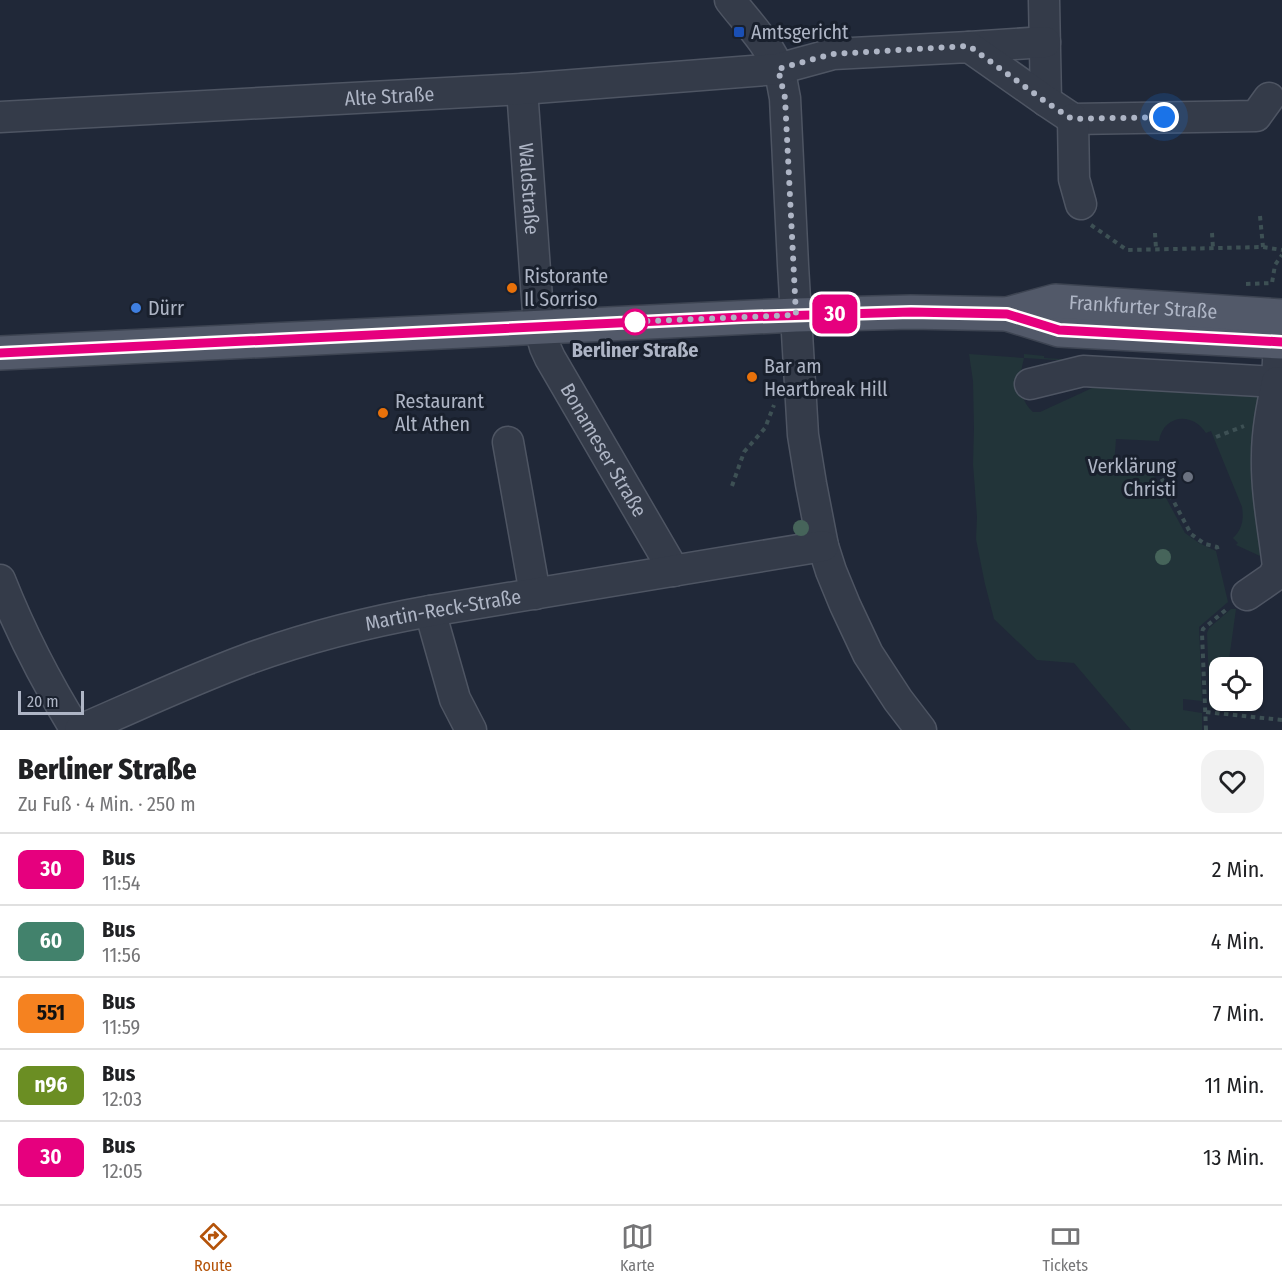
<!DOCTYPE html>
<html lang="de">
<meta charset="utf-8">
<style>
body{margin:0;font-family:"Fira Sans Condensed",sans-serif;background:#f2f2f2;color:#202124;height:100vh;display:flex;flex-direction:column;font-size:22px;white-space:nowrap}
*{box-sizing:border-box;margin:0}
p{font-size:20px;color:#757577}
.icon{flex:none;width:33px;height:33px;fill:none;stroke:currentColor;stroke-width:2;stroke-linecap:round;stroke-linejoin:round}
.map{position:relative;height:730px;overflow:hidden}
.side{display:flex;flex-direction:column;background:#fff;flex:1}
.side>*{flex:none}
.badge{padding:0 12px;border-radius:9px;font-size:21px;line-height:39px}
.fabs{position:absolute;left:1209px;top:657px;display:grid;gap:12px}
.fabs a{display:grid;place-items:center;width:54px;height:54px;border-radius:12px;background:#fff;box-shadow:0 2px 4px #0004;font-size:30px}
.scale{position:absolute;left:18px;bottom:15px;width:66px;box-sizing:border-box;padding-left:6px;border:3px solid #aeb5c5;border-top:0;font-size:16px;line-height:21px;white-space:nowrap;color:#aeb5c5;-webkit-text-stroke:4px #19202d;paint-order:stroke}
.you{position:absolute;width:30px;height:30px;margin:-15px;border:4px solid #fff;border-radius:50%;background:#1a73e8;box-shadow:0 0 0 9px #1a73e833}
.map>.badge{position:absolute;translate:-50% -50%;box-shadow:0 0 0 3px #fff}
.round{display:grid;place-items:center;flex:none;width:63px;height:63px;border-radius:18px;background:#f2f2f2}
.headline{display:flex;align-items:center;justify-content:space-between;height:102px;padding:0 18px}
h1{font-size:28px;font-weight:800;line-height:45px}
ul{padding:0;list-style:none}
li{display:flex;align-items:center;gap:18px;height:72px;padding:0 18px;border-top:2px solid #e0e0e0}
li div{flex:1}
li b{display:block;font-size:22px}
li em{font-style:normal}
li .badge{min-width:66px;font-weight:700;text-align:center}
.tab-bar{display:flex;justify-content:space-around;align-items:center;height:84px;border-top:2px solid #e0e0e0;background:#fff;font-size:16px;color:#757577}
.tab-bar a{display:grid;justify-items:center;gap:3px}
.tab-bar .current{color:#b45309}
.map>svg:first-child{display:block}
.green{fill:#223439}
.lines{fill:none;stroke-linecap:round;stroke-linejoin:round}
.minor-casing{stroke:#4e5563;stroke-width:33}
.major-casing{stroke:#3d4452;stroke-width:36}
.path{stroke:#3d5054;stroke-width:4;stroke-dasharray:4.5 4.5;stroke-linecap:butt}
.minor{stroke:#343b49;stroke-width:30}
.major{stroke:#525969;stroke-width:33}
.tree{fill:#46645a}
.line-casing{stroke:#fff;stroke-width:14}
.line{stroke:#e6007e;stroke-width:9}
.walk{stroke:#aeb5c5;stroke-width:6;stroke-dasharray:0 10.8}
.transit-dot{fill:#1a4fb4;stroke:#19202d;stroke-width:2}
.food-dot{fill:#e8710a;stroke:#19202d;stroke-width:2}
.shop-dot{fill:#3f7fe0;stroke:#19202d;stroke-width:2}
.stop-dot{fill:#fff;stroke:#e6007e;stroke-width:3}
.worship-dot{fill:#6b7280;stroke:#19202d;stroke-width:2}
.labels{text-anchor:middle;dominant-baseline:central;stroke-width:6;stroke-linejoin:round;paint-order:stroke}
.poi-label{font-size:20px;fill:#aeb5c5;stroke:#19202d;text-anchor:start}
.street-label{font-size:20px;fill:#aeb5c5;stroke:#19202d}
.stop-label{font-size:20px;font-weight:bold;fill:#aeb5c5;stroke:#19202d}
</style>
<div class="map">
<svg width="1282" height="730" viewBox="0 0 1282 730">
<rect width="100%" height="100%" fill="#202838"/>
<!-- green -->
<path class="green" d="M969,354L1024,358V354L1044,356V358L1259,371L1260,373L1024,358C1019,378 1017,397 1033,412H1040L1090,389L1108,378L1259,389L1258,420L1265,549L1260,556L1236,545L1238,543L1233,538C1242,529 1244,520 1242,507L1211,431L1206,433C1192,411 1163,415 1159,441L1116,439L1114,465L1098,471L1153,474L1185,533L1199,543L1216,551L1228,602L1199,627L1202,701L1183,699V710L1202,713V730H1131L1074,663L1037,660L994,619L985,584L976,539L977,517L973,464L974,429L973,381Z
M1231,609H1236L1228,667L1220,668V700L1224,701L1223,709L1210,708L1207,633L1209,628Z"/>
<g class="lines">
<!-- minor casing -->
<g class="minor-casing">
<g id="minor">
<path d="M730,0C747,22 769,44 779,70C782,79 783,89 785,98L793,265L803,435L811,484L823,546L831,571L845,605L868,654L898,700L921,730"/>
<path d="M1044,0L1046,101"/>
<path d="M969,47L1045,42"/>
<path id="s1" d="M522,89L539,326L545,347L550,358L674,571"/>
<path id="s2" d="M0,117L522,89L778,69L833,54L969,47L1046,101L1073,119L1256,116L1269,98"/>
<path d="M1073,119L1074,179L1081,204"/>
<path d="M1030,384L1083,371L1277,382L1280,319"/>
<path d="M508,442L535,594"/>
<path d="M0,580C21,633 46,682 76,730"/>
<path d="M1247,595L1273,577L1278,567C1274,531 1266,493 1267,456C1267,431 1272,406 1277,382"/>
<path d="M430,611L455,699L471,730"/>
<path id="s3" d="M80,730C136,706 191,680 248,659C308,637 368,622 430,611L823,546"/>
</g>
</g>
<!-- major casing -->
<g class="major-casing">
<g id="major">
<path d="M1007,314L1059,330L1282,342"/>
<path id="s4" d="M0,353L796,315L911,312L1007,314L1055,301L1282,316"/>
</g>
</g>
<!-- path -->
<path class="path" d="M1260,216L1263,247
M1091,225L1127,250L1263,247L1282,250
M1155,233L1156,249
M1212,233L1213,248
M1246,284L1272,283L1275,265L1282,255
M1216,437L1244,426
M1113,468L1157,470L1191,534L1205,544L1217,547L1218,551
M732,486L744,452L765,428L774,405
M1206,712L1282,720
M1206,730L1202,633L1203,629L1228,608"/>
<!-- minor -->
<use href="#minor" class="minor"/>
<!-- major -->
<use href="#major" class="major"/>
</g>
<!-- trees -->
<g class="tree">
<circle cx="801" cy="528" r="8"/>
<circle cx="1163" cy="557" r="8"/>
</g>
<g class="lines">
<!-- line casing -->
<g class="line-casing">
<path id="line" d="M0,353L742,317L911,312L1007,314L1059,330L1282,342"/>
</g>
<!-- line -->
<use href="#line" class="line"/>
<!-- walk -->
<path class="walk" d="M635,322H625L796,315L785,98L778,69L832,54L969,46L1046,102L1072,119L1164,117"/>
</g>
<!-- markers -->
<rect class="transit-dot" x="733" y="26" width="12" height="12" rx="3"/>
<g class="food-dot">
<circle cx="512" cy="288" r="6"/>
<circle cx="752" cy="377" r="6"/>
<circle cx="383" cy="413" r="6"/>
</g>
<circle class="shop-dot" cx="136" cy="308" r="6"/>
<circle class="stop-dot" cx="635" cy="322" r="12"/>
<circle class="worship-dot" cx="1188" cy="477" r="6"/>
<g class="labels">
<!-- poi labels -->
<g class="poi-label">
<text x="751" y="32">Amtsgericht</text>
<text x="524" y="276">Ristorante<tspan x="524" dy="23">Il Sorriso</tspan></text>
<text x="148" y="308">Dürr</text>
<text x="764" y="366">Bar am<tspan x="764" dy="23">Heartbreak Hill</tspan></text>
<text x="395" y="401">Restaurant<tspan x="395" dy="23">Alt Athen</tspan></text>
<text x="1176" y="466" text-anchor="end">Verklärung<tspan x="1176" dy="23">Christi</tspan></text>
</g>
<!-- street labels -->
<g class="street-label">
<text stroke="none"><textPath href="#s2" startOffset="390">Alte Straße</textPath></text>
<text stroke="none"><textPath href="#s1" startOffset="100">Waldstraße</textPath></text>
<text stroke="none"><textPath href="#s4" startOffset="1146">Frankfurter Straße</textPath></text>
<text stroke="none"><textPath href="#s1" startOffset="378">Bonameser Straße</textPath></text>
<text stroke="none"><textPath href="#s3" startOffset="384">Martin-Reck-Straße</textPath></text>
</g>
<!-- stop labels -->
<g class="stop-label">
<text x="635" y="350">Berliner Straße</text>
</g>
</g>
</svg>
<div class="fabs">
<a><svg class="icon" aria-label="locate" viewBox="0 0 24 24"><circle cx="12" cy="12" r="6"/><path d="M12 2v4M12 18v4M2 12h4M18 12h4"/></svg></a>
</div>
<div class="scale">20 m</div>
<div class="you" style="left:1164px;top:117px"></div>
<b class="badge" style="left:835px;top:314px;background:#e6007e;color:#fff">30</b>
</div>
<section class="side">
<div class="headline"><div><h1>Berliner Straße</h1><p>Zu Fuß · 4 Min. · 250 m</p></div><a class="round"><svg class="icon" aria-label="heart" viewBox="0 0 24 24"><path d="M12 20l-8-8c-3-5 5-10 8-4 3-6 11-1 8 4z"/></svg></a></div>
<ul>
<li><span class="badge" style="background:#e6007e;color:#fff">30</span><div><b>Bus</b><p>11:54</p></div><em>2 Min.</em></li>
<li><span class="badge" style="background:#42826c;color:#fff">60</span><div><b>Bus</b><p>11:56</p></div><em>4 Min.</em></li>
<li><span class="badge" style="background:#f58220;color:#111">551</span><div><b>Bus</b><p>11:59</p></div><em>7 Min.</em></li>
<li><span class="badge" style="background:#6b8e23;color:#fff">n96</span><div><b>Bus</b><p>12:03</p></div><em>11 Min.</em></li>
<li><span class="badge" style="background:#e6007e;color:#fff">30</span><div><b>Bus</b><p>12:05</p></div><em>13 Min.</em></li>
</ul>
</section>
<nav class="tab-bar">
<a class="current"><svg class="icon" aria-label="directions" viewBox="0 0 24 24"><path d="M12 3l9 9-9 9-9-9zM9 14v-3h6M13 9l2 2-2 2"/></svg>Route</a>
<a><svg class="icon" aria-label="map" viewBox="0 0 24 24"><path d="M3 6l6-2 6 2 6-2v14l-6 2-6-2-6 2zM9 4v14M15 6v14"/></svg>Karte</a>
<a><svg class="icon" aria-label="tickets" viewBox="0 0 24 24"><path d="M3 7h18v10H3zM15 7v10"/></svg>Tickets</a>
</nav>
